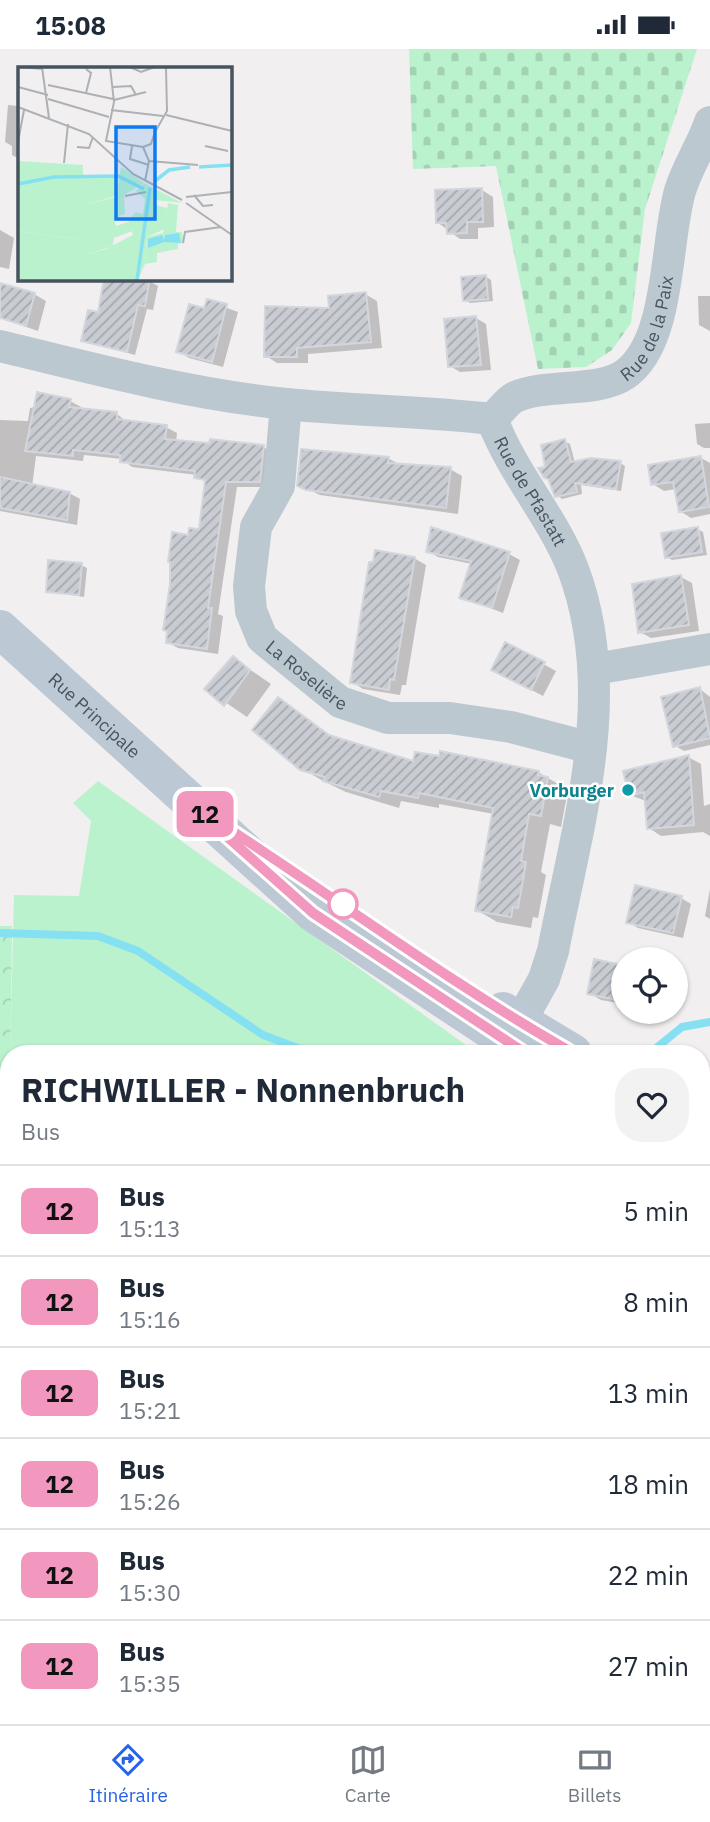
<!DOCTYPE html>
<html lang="fr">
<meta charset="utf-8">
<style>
body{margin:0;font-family:"IBM Plex Sans",sans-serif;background:#f2f2f3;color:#1f2937;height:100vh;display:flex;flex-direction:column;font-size:26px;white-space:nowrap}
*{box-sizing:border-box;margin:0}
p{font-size:23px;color:#747a83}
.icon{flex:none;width:38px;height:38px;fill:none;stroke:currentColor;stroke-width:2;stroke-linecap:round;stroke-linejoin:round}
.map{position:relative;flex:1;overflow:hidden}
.side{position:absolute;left:0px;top:996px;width:710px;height:681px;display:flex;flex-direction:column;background:#fff;border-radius:28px 28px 0 0;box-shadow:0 2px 5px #0004}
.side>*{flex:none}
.badge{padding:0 14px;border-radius:10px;font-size:24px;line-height:46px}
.tools{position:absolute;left:611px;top:898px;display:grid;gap:14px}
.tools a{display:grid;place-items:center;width:77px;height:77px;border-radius:50%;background:#fff;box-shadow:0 2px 5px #0004;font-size:35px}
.map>.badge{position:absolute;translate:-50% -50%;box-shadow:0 0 0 4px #fff}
.round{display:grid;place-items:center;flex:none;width:74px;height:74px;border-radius:28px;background:#f2f2f3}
.headline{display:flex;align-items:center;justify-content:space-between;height:119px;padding:0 21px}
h1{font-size:33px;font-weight:800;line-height:52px}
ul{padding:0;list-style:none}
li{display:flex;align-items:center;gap:21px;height:91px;padding:0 21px;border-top:2px solid #e0e1e3}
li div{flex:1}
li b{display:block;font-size:26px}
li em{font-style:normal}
li .badge{min-width:77px;font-weight:700;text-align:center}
.status{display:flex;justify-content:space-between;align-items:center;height:49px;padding:0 35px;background:#fff;direction:ltr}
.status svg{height:19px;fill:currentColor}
.dock{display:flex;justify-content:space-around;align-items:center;height:98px;border-top:2px solid #e0e1e3;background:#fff;font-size:19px;color:#747a83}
.dock a{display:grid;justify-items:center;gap:4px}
.dock .on{color:#2563eb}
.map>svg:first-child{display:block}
.green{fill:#bbf2ce}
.forest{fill:url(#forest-crowns)}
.cemetery{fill:url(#cemetery-stones)}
.shadow{fill:#0003}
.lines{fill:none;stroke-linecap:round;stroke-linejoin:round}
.stream{stroke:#85e1f2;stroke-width:8}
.building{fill:url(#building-hatch);stroke:#d3d6dc;stroke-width:2}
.street{stroke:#bcc8d0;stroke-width:32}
.secondary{stroke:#bcc9d5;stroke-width:38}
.line-casing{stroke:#fff;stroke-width:16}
.line{stroke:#f298bf;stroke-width:10}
.culture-dot{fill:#0f9aa8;stroke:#fff;stroke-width:2.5}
.stop-dot{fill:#fff;stroke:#f298bf;stroke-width:3.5}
.labels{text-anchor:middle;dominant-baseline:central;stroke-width:5;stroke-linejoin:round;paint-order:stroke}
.street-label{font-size:18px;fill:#46545f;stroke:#fff}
.culture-label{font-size:18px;font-weight:bold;fill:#0d838f;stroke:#fff;text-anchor:end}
.inset-river{fill:none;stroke:#85e1f2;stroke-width:3.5}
.inset-road{fill:none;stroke:#adb1b6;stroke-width:2}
.view{fill:#0c7bf0;fill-opacity:0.15;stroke:#0c7bf0;stroke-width:3.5}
.inset-edge{fill:none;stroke:#46545f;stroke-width:3.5}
</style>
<div class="status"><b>15:08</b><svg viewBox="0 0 49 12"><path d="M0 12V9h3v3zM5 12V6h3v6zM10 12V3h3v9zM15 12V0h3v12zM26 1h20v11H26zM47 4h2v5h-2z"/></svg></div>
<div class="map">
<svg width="710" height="1675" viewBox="0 0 710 1675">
<defs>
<pattern id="forest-crowns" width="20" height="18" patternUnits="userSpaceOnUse" patternTransform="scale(1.75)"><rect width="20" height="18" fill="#bbf2ce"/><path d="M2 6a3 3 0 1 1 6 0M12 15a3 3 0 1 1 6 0" fill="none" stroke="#a2d1b3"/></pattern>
<pattern id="cemetery-stones" width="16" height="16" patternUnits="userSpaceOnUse" patternTransform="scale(1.75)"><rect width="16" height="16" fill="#bbf2ce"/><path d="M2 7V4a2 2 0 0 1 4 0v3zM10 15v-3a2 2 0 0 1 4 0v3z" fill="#a2d1b3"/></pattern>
<pattern id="building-hatch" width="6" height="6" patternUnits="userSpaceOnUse" patternTransform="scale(1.75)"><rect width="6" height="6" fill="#c9cdd3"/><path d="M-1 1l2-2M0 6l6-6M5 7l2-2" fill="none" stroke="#a5a9ae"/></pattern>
</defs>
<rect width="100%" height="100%" fill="#f2eff0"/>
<!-- green -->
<path class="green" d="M98,732L477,1004H10L14,846L79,847L91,772L73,754Z
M9,1131V1629L0,1632V1263L7,1261Z"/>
<!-- forest -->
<path class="forest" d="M0,877H12L7,1261L0,1263Z
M702,1139L710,1144V1320L702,1365Z
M702,1418L710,1420V1675H265L272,1668H702Z"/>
<!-- cemetery -->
<path class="cemetery" d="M409,0H697L645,160L631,274L612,301L586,318L538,320L496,117L413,120Z"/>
<!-- shadow -->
<path class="shadow" d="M8,56L19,57V110L12,106V97L5,93Z
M482,141L493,148L494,178L478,179V190H460L437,173Z
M0,181L14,189L9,220L0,218Z
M485,227L491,231L493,252L470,254L465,251Z
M149,232L158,237L153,261L147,260L135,306L83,291L99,265Z
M34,245L46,252L38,282L0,269V260Z
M365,245L377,252L382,299L308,305V314H277L266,307L331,261Z
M698,247H710V282L699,276Z
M208,252L238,263L223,318L189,309L178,302L206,261Z
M476,269L486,275L491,321L460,323L450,317Z
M70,352L81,358L80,361L117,365L127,373L166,378L177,384L176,393L263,398L274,404L271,438H237L218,565L223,567L218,605L178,599L167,593L190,488L200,482L207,434L197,426L132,418L122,410L84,406L83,412L36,407L32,438L69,444L80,450L77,476L0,462V371L28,372L30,359Z
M710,374V399H704L697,395L695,375Z
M564,392L570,395L575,414H620L625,417L621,442L581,436L582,445L562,450L557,446L548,419Z
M388,409L400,416L450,420L462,427L458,465L320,446L299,436Z
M701,409L710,414V465L691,469L680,462L676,440L664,442L653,435Z
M697,480L703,483L707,506L672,511L667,508Z
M428,502L509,505L520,511L503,564L461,548L472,515L438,508Z
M414,509L426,516L406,636H402L400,646L363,640L352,633Z
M81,516L87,519L84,548L47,542Z
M681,528L692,534L699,582L651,589L640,583Z
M506,595L556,622L543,647L505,627Z
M233,609L271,635L247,668L206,640Z
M700,640L710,648V696L684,702L674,696Z
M278,650L336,691L414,714L538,723L568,741L561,778L550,775L541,823L546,826L538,869L533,868L531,879L497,873L477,861L494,765L439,755V759L401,752L399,759L346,743L323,732L301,719Z
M688,708L701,715L704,757L710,755V787L703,783L661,787L649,779L646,752L630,746Z
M710,840V870L705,867Z
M681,849L691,855L683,889L638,879L628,873Z
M623,918V955L601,951L589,944Z
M98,1668H172L174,1675H100Z
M175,1668H182L184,1675H177Z"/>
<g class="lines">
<!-- stream -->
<path class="stream" d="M0,884L98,887L138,902L263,986L311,1004
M650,1004L682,978L710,973
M528,1675V1668"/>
</g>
<!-- building -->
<path class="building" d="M482,139L483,173H467V184L447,185L446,174H436L435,141Z
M486,226L488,250L463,252L461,228Z
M104,229H150L145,257L138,256L127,303L81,292L88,261L98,263Z
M0,234L35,244L26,277L0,269Z
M366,243L371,293L297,299V308H264L265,257L329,259L328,247Z
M207,250L227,255L212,313L176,303L189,255L204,259Z
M476,267L481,316L448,318L444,270Z
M37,343L71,350L69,358L117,363V370L167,376L165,390L209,394L210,390L264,396L260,433H226L208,559H212L207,600L166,594L167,582L163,581L170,535V513H168L172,483L188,486L189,479L199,480L205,431L194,429L195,422L120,413V406L73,401V407L25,402Z
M565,390L571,413L591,409L621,412L616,440L575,434L577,443L555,448L548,430L544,429L538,419L545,418L541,396Z
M301,400L389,408L388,414L451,418L446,459L306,441L297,437Z
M701,407L709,458L679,463L673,433L651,436L648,416Z
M0,428L70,443L67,471L0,459Z
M431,478L510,503L492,559L459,549L471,512L426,503Z
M698,478L702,503L665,509L661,484Z
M375,501L415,508L394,631L390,630L389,641L350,634L369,513H373Z
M48,511L82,514L79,546L46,543Z
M681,526L689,576L638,584L632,535Z
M505,593L545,613L531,641L491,621Z
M233,607L250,621L224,657L204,640Z
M700,638L710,689L673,698L661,648Z
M278,648L329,686L413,712L415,703L439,707L440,702L539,722L538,726L548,728L541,767L529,765L521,812L526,813L518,859L513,858L511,868L475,862L493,759L419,744L418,749L381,742L379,748L323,732L325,728L300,721L252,681Z
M689,706L694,776L647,780L644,743L629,747L623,722Z
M635,836L682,847L673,884L626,874Z
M594,910L623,916V952L587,945Z"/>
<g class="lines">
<!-- street -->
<g class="street">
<path d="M0,297C94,320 189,345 286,355C355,362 424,362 492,370"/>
<path id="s1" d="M286,355L279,437L256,478L249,537L251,562L262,589L340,653L388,669H450L511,678L591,699"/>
<path id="s2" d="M492,370C512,424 553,468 573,520C620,645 577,777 553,902L544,930L509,993"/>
<path id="s3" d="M492,370C499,364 507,352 515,348C546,334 597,344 624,326C671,295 665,193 680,142C687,118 702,97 710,73"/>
<path d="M595,620L710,600"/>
</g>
<!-- secondary -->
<g class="secondary">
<path id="s4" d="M0,580L313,864L525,1004"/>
<path d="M503,962L573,1004"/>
<path d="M702,1078L710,1083"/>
</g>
</g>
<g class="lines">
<!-- line casing -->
<g class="line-casing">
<path id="line" d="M525,1004L313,864L189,754C318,836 441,929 573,1004"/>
</g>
<!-- line -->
<use href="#line" class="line"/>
</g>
<!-- markers -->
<circle class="culture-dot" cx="628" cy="741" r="7"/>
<circle class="stop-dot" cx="343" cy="855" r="14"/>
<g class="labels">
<!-- street labels -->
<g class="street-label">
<text stroke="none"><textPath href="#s3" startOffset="198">Rue de la Paix</textPath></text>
<text stroke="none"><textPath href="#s2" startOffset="82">Rue de Pfastatt</textPath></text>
<text stroke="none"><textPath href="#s1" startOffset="301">La Roselière</textPath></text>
<text stroke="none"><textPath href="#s4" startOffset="128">Rue Principale</textPath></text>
</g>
<!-- culture labels -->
<g class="culture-label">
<text x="614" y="741">Vorburger</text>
</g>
</g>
<!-- overview -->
<g transform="translate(18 18)">
<rect width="214" height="214" fill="#f2eff0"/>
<path d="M0,94L65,98V109L0,117ZM103,100L126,116L106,128L107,147L96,151L98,159L110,155L114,164L96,171L95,179L70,187L58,172L0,164V157L10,152L98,130ZM150,136L160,138L158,165H164L166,176L160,177V182L139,186V195L127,197L129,170L145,166Z" fill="#bbf2ce"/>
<path d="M99,108L98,129L0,157V117L41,109ZM126,116L164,136L137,133V138L149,141L147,162L129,170L127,197L120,213H0V164L58,172L70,187L88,182L115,168L110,155L117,145L125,147L127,132L118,124Z" fill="#bbf2ce"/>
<path d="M144,168L146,173L147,168L161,166L163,176L146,175L130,181V172Z" fill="#85e1f2"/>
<path class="inset-river" d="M181,100L214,98M137,114L151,103L172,100M0,117L36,110L100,109L126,122M119,213L132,121"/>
<path class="inset-road" d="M1,0L25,2M24,0L31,51M92,0L96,35L88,74L125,80M112,0L123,5L137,0M68,2L73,6L68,26M30,18L95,32M0,20L30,28M95,20L113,19L118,28M30,32L91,50M96,33L128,25M0,40L71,67L115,107L164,133M93,43L145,49M148,48L214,64M137,65L149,44L148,1M0,75L6,43M114,79L112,92L131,98M187,79L210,84M59,80L71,81L75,70M125,80L133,77L138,62M125,80L131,94L127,114M131,94L180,98M46,96L50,57M176,128L185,139L195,138M107,129L128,125M168,130L214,125M168,136L214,168M165,176L167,165L203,160"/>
<path class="view" d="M98,60H137V152H98Z"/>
<rect width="214" height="214" class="inset-edge"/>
</g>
</svg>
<div class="tools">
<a><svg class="icon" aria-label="locate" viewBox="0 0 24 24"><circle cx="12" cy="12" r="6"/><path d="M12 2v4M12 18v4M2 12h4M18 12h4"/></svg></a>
</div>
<b class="badge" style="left:205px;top:765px;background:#f298bf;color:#111">12</b>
<section class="side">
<div class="headline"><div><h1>RICHWILLER - Nonnenbruch</h1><p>Bus</p></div><a class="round"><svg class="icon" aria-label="heart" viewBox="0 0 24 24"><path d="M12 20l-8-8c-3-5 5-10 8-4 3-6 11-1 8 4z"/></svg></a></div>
<ul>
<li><span class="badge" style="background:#f298bf;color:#111">12</span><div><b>Bus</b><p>15:13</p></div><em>5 min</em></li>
<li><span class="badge" style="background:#f298bf;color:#111">12</span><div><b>Bus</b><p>15:16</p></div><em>8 min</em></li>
<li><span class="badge" style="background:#f298bf;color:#111">12</span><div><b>Bus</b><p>15:21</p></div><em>13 min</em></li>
<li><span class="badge" style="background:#f298bf;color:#111">12</span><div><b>Bus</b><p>15:26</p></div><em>18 min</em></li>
<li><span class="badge" style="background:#f298bf;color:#111">12</span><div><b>Bus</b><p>15:30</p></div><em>22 min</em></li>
<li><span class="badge" style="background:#f298bf;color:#111">12</span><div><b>Bus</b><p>15:35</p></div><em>27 min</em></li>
</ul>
</section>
</div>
<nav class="dock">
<a class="on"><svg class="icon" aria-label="directions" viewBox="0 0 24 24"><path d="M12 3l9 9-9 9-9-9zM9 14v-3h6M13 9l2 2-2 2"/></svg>Itinéraire</a>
<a><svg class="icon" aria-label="map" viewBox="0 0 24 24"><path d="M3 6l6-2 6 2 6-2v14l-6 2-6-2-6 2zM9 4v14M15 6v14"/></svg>Carte</a>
<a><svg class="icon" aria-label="tickets" viewBox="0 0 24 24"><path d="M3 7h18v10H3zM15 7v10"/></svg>Billets</a>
</nav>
